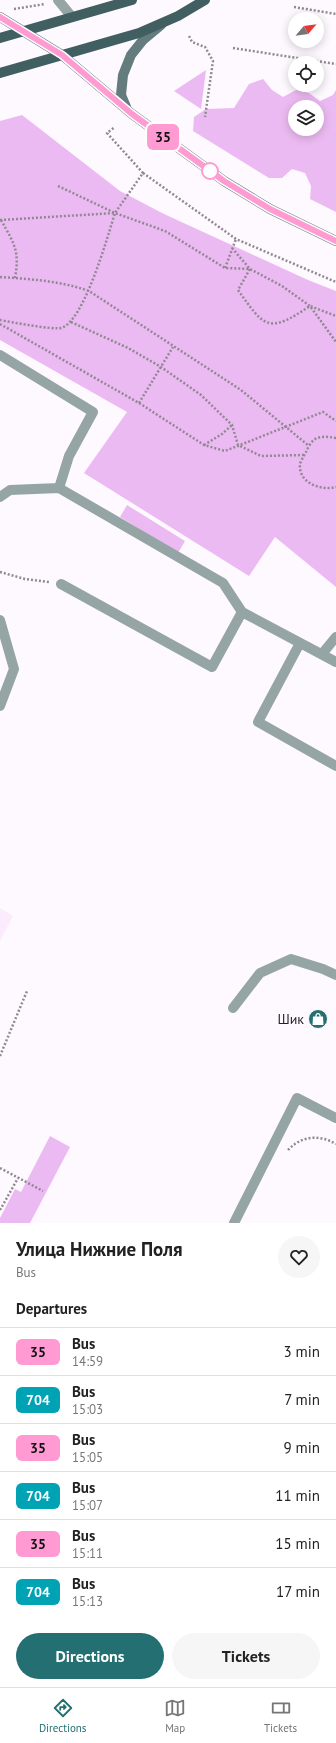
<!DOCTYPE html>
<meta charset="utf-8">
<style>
body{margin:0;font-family:"PT Sans",sans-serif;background:#f6f6f6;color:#222;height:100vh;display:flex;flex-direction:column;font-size:15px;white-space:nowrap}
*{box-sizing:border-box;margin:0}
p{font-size:13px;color:#767676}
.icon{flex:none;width:22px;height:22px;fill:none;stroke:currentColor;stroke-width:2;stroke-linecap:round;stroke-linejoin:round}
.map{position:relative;height:1223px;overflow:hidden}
.sheet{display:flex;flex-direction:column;background:#fff;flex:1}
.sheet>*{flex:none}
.badge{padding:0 8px;border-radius:6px;font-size:14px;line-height:26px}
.needle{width:26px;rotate:61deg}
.buttons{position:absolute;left:288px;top:12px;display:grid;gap:8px}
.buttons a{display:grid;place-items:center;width:36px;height:36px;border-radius:50%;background:#fff;box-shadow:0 2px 10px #0003;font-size:20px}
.map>.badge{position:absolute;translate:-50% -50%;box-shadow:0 0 0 2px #fff}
h2{padding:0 16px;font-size:15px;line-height:36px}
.round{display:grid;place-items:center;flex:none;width:42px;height:42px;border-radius:21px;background:#f6f6f6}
.overview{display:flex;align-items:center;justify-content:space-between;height:68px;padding:0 16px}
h1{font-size:19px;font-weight:700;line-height:30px}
.cta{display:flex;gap:8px;margin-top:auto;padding:8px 16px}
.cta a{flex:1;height:46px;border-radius:24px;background:#236f72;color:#fff;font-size:16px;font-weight:700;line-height:46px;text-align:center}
.cta a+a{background:#f6f6f6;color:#222}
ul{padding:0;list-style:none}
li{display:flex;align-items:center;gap:12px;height:48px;padding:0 16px;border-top:1px solid #e0e0e0}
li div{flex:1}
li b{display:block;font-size:15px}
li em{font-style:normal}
li .badge{min-width:44px;font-weight:700;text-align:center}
.tab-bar{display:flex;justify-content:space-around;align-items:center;height:56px;border-top:1px solid #e0e0e0;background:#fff;font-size:11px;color:#767676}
.tab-bar a{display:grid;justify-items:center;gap:2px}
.tab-bar .active{color:#236f72}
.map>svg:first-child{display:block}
.built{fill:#fceafd}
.green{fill:#ecbaf2;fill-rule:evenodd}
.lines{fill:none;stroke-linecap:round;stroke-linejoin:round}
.path{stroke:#908991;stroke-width:2.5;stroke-dasharray:2 2;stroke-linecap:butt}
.service{stroke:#95a5a6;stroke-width:10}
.minor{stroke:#95a5a6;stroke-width:10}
.secondary{stroke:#647c7d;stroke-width:10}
.primary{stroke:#415f61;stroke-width:10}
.line-casing{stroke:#fff;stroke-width:9}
.line{stroke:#ff9ad2;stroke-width:6}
.stop-dot{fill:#fff;stroke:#ff9ad2;stroke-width:2}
.labels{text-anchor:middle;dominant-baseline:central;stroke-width:3;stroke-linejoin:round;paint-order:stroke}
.poi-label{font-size:14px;fill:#271f28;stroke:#fef9fe;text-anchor:end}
</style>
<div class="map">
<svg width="336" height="1223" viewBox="0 0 336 1223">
<rect width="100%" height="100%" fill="#fef9fe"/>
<!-- built -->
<path class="built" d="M0,908L13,916L0,941Z"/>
<!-- green -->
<path class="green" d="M206,70L201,109L174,91Z
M263,79L272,90L283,97L296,90L309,93L320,101L333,95L336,90V212L310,199L311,186L305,173L292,169L282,178H269L193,131L194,117L206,109L234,108L249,84ZM295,107H317V129H295Z
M22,115L120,191L164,214L308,280L336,291V587L275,537L249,576L84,473L127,412L0,340V121Z
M127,505L185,541L178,553L120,517Z
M50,1136L70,1147L30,1223H0V1218L15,1189L21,1192Z"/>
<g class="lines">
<!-- path -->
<path class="path" d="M294,7L336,14
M14,9L45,4
M189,36L192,42L205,47L213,61L205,117
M233,48L336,64
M143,173L236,239L336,282
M58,186L115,213L165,231L225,268L250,269L238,290C265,328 268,334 310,306L336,316
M0,220L115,213L143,173L107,133L115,127
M1,220C14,243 20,251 15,278
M232,248L250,269L282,286L310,306L336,342
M225,268L236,239
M0,277C30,279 61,281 89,291L241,390L309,446
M0,320C10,322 54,330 61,328C84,322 108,235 115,213
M71,322L128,348L161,367L201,395L232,425L238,445L261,456L305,455
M0,324L139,403L204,445L225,451L323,412L336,421
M139,403L173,347
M336,438C330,437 324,436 317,438C312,440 308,447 306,452C304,456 301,460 300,464C298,483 321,491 336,487
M204,445L222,434L232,425
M0,572L25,579L49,582
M0,1056L27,991
M288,1150C301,1136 319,1134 336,1144
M0,1168L43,1191
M0,1210L18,1178"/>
<!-- service -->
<path class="service" d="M58,0L72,17
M0,355L93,412L69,456L59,488L223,583L242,612L336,662
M0,497L10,490L59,488
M61,584L212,667L242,612
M0,620L14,669L0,706
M300,643L258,722L336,766
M322,654L336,637
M233,1008L260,973L291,959L323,969L336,975"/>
<!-- minor -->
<path class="minor" d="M234,1223L297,1098L336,1118"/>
<!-- secondary -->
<path class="secondary" d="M0,17L62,55L132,114L224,181L270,209L336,241
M126,107L121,95L123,75L131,55L143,40L161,25"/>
<!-- primary -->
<path class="primary" d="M0,38L132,0
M0,73L139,33L178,16L205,0"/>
</g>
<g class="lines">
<!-- line casing -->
<g class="line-casing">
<path id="line" d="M0,17L62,55L132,114L224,181L270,209L336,241"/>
</g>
<!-- line -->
<use href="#line" class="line"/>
</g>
<!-- icons -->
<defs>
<g id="shop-disc" transform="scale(1)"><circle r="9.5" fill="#236f72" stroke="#fef9fe"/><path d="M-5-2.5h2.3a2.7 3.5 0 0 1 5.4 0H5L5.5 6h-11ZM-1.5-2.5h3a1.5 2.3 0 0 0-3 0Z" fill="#fff"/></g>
</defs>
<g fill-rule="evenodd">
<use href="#shop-disc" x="318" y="1019"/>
</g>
<!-- markers -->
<circle class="stop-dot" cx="210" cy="171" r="8"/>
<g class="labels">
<!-- poi labels -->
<g class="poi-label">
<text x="304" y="1019">Шик</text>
</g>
</g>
</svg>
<div class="buttons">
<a><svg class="needle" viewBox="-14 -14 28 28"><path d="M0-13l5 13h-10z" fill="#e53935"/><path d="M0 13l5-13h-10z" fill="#767676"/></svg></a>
<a><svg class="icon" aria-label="locate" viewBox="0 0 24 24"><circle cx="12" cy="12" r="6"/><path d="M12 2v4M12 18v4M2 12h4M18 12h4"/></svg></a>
<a><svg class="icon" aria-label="layers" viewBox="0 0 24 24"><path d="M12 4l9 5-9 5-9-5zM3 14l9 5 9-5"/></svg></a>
</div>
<b class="badge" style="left:163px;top:137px;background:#ff9ad2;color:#111">35</b>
</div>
<section class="sheet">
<div class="overview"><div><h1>Улица Нижние Поля</h1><p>Bus</p></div><a class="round"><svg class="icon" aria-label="heart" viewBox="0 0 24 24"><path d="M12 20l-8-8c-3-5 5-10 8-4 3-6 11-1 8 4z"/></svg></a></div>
<h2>Departures</h2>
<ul>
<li><span class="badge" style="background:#ff9ad2;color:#111">35</span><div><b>Bus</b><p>14:59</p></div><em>3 min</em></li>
<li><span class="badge" style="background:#00a3b4;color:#fff">704</span><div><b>Bus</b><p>15:03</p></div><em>7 min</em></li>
<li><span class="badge" style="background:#ff9ad2;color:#111">35</span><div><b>Bus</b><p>15:05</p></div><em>9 min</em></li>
<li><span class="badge" style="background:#00a3b4;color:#fff">704</span><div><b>Bus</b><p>15:07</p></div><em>11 min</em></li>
<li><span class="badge" style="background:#ff9ad2;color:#111">35</span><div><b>Bus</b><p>15:11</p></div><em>15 min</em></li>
<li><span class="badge" style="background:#00a3b4;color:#fff">704</span><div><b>Bus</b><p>15:13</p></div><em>17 min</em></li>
</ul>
<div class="cta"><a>Directions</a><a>Tickets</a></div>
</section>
<nav class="tab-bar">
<a class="active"><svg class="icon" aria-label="directions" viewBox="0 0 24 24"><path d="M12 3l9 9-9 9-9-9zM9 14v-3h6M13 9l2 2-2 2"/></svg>Directions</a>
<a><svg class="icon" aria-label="map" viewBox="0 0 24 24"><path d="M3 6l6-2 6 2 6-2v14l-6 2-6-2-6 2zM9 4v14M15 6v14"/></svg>Map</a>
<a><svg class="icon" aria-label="tickets" viewBox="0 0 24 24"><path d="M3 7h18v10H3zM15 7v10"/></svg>Tickets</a>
</nav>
